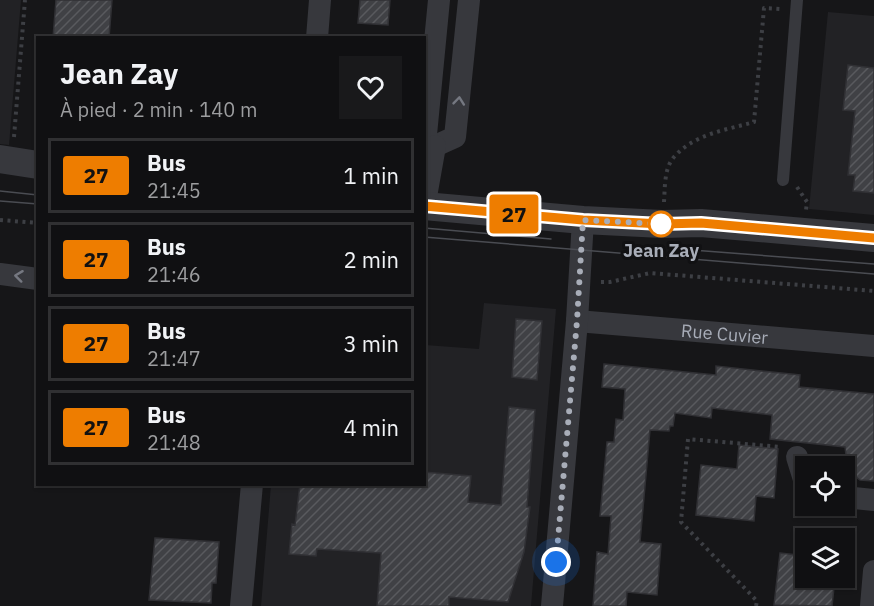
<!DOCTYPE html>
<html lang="fr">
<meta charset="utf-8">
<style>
body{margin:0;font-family:"IBM Plex Sans",sans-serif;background:#19191b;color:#f1f3f6;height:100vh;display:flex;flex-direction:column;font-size:22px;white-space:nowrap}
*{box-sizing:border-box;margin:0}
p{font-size:20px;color:#9c9d9f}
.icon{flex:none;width:33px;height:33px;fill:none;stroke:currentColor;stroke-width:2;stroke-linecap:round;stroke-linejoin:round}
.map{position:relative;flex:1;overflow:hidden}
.side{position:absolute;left:36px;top:36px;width:390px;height:450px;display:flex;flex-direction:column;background:#101012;border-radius:0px;box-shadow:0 2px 4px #0004,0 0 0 2px #303032}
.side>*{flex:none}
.badge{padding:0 12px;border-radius:4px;font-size:21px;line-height:39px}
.tools{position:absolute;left:795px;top:456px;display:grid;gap:12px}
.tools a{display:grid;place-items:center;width:60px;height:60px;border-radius:0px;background:#101012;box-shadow:0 2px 4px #0004,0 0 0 2px #303032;font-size:30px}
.you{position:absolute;width:30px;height:30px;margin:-15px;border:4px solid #fff;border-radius:50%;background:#1a73e8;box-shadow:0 0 0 9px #1a73e833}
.map>.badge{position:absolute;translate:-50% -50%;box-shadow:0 0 0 3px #fff}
.round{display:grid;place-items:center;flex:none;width:63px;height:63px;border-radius:0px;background:#19191b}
.head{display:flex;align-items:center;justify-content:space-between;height:102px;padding:0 24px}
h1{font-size:28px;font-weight:700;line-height:45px}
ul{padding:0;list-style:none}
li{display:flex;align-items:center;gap:18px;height:75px;margin:0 12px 9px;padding:0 12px;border:3px solid #303032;border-radius:0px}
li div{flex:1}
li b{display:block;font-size:22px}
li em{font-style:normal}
li .badge{min-width:66px;font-weight:700;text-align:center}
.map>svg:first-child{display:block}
.built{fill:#222225}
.building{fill:url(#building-hatch);stroke:#303034;stroke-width:1.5}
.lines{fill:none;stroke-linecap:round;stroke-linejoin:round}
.path{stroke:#3d3f44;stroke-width:4;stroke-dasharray:3 4.5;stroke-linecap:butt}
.service{stroke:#37383d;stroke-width:12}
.minor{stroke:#37383d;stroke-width:22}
.tertiary{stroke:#37383d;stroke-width:28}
.tram{stroke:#4a4c52;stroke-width:1.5}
.oneway{stroke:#757881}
.line-casing{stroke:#fff;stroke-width:14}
.line{stroke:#ee7d00;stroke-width:9}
.walk{stroke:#a8adb8;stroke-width:6;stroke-dasharray:0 10.8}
.stop-dot{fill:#fff;stroke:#ee7d00;stroke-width:3}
.labels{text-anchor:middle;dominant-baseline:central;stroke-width:6;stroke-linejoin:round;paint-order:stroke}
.stop-label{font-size:18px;font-weight:bold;fill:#a8adb8;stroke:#111113}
.street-label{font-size:18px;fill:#a8adb8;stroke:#111113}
</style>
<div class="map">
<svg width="874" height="606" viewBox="0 0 874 606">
<defs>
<pattern id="building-hatch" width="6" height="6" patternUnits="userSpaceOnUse" patternTransform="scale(1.5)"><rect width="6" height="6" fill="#404145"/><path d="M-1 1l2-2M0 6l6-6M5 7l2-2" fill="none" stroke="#595a5e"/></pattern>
</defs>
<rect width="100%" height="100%" fill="#161618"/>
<!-- built -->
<path class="built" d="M0,0H21L9,145L0,144Z
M828,12L874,16V215L809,209Z
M484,303L556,309L531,606H261L271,485L424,484L425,345L479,349Z"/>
<!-- building -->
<path class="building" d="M56,0H112L109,38H53Z
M360,0H390L388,25L358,23Z
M848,65L874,68V193L853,191L855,175H848L855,111L843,110Z
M516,319L542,321L537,380L512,377Z
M604,364L716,375V366L800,375L799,387L874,394V481L860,480L848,471L845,447L770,439L772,415L712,408L711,418L675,413L673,426H670L669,431L650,430L640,542L661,544L657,595L627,592L626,606H593L597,552L608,554L611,516H600L607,442H614L616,419L623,420L625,389L602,387Z
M509,407L535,410L527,507H530L524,552L508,602L449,597V606H377L381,553L317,549L316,556L289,554L292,524L295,525L300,484H424V472L471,476L468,502L501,505Z
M739,445L778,449L774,498L756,496L754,521L696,515L701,465L737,469Z
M155,538L219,542L216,583H212L211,603L149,600Z
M780,553L806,556V578H835L832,606L774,605Z"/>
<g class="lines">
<!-- path -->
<path class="path" d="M14,137L25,0
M797,187L807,202L806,210
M664,202C665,188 664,168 674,157C694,134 726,130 754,122L764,8L780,9
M0,220L38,223
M601,282H610L650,273L874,291
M756,606L757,601L681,522L688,439L781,447"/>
<!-- service -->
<path class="service" d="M783,180L797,0"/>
<!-- minor -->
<g class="minor">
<path d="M317,38L320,0"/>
<path d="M424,145L435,146L455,137L469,0"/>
<path d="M425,145L439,0"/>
<path d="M427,191L435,146"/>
<path d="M0,274L38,279"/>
<path id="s1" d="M577,321L874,346"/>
<path d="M797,457L806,486"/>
<path d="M844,497L874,500"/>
<path d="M241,606L252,484"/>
<path d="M552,606L577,321L583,220"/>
<path d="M871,606L874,571"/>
</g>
<!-- tertiary -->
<path class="tertiary" d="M0,159L38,165
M424,206L583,220L662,224L701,223L874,238"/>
<!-- tram -->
<path class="tram" d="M0,191L38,195
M0,201L38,204
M424,228L551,239
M424,237L874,274
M692,250L874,264"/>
</g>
<!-- one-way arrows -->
<defs><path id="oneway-chevron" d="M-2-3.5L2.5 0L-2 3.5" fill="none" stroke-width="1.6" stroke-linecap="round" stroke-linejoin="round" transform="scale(1.5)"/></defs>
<g class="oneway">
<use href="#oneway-chevron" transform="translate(459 101) rotate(-84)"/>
<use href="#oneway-chevron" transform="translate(19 276) rotate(-173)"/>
</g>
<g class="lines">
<!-- line casing -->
<g class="line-casing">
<path id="line" d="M424,206L583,220L662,224L701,223L874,238"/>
</g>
<!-- line -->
<use href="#line" class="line"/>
<!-- walk -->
<path class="walk" d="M556,562L577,321L583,220L661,224"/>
</g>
<!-- markers -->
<circle class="stop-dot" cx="661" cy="224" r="12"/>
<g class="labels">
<!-- stop labels -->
<g class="stop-label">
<text x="661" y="250">Jean Zay</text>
</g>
<!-- street labels -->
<g class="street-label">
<text stroke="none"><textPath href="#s1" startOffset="148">Rue Cuvier</textPath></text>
</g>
</g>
</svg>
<div class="tools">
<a><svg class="icon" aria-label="locate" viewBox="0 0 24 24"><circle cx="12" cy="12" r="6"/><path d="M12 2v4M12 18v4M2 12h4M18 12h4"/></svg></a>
<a><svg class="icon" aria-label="layers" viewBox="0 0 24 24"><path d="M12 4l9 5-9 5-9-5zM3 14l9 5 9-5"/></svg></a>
</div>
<div class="you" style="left:556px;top:562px"></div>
<b class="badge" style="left:514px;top:214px;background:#ee7d00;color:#111">27</b>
<section class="side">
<div class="head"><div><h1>Jean Zay</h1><p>À pied · 2 min · 140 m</p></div><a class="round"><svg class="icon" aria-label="heart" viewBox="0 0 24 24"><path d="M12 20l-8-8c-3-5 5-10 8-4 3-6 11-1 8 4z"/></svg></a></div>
<ul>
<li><span class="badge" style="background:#ee7d00;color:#111">27</span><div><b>Bus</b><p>21:45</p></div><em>1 min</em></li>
<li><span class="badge" style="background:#ee7d00;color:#111">27</span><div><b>Bus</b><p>21:46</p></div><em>2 min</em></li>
<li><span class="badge" style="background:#ee7d00;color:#111">27</span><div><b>Bus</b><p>21:47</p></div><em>3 min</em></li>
<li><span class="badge" style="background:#ee7d00;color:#111">27</span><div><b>Bus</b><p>21:48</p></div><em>4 min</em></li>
</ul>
</section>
</div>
